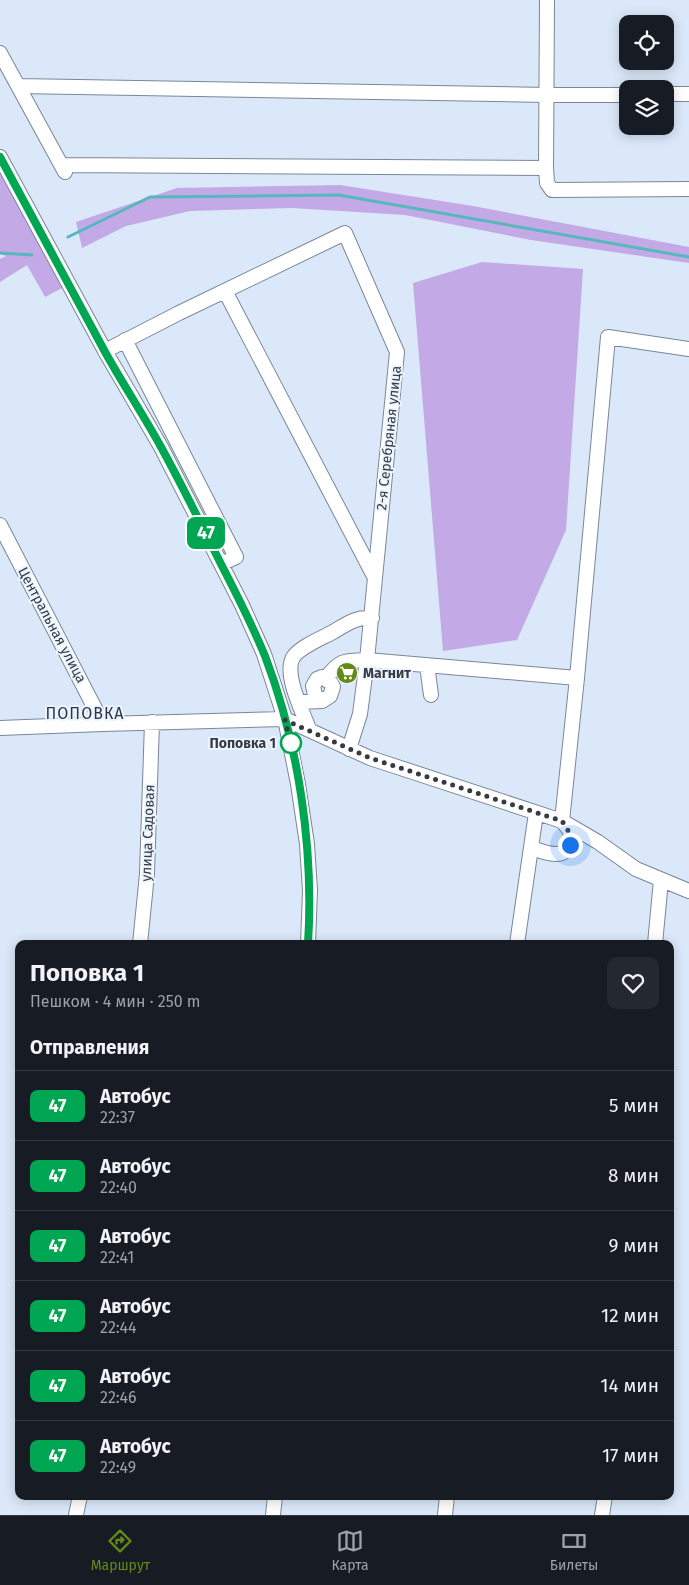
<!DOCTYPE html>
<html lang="ru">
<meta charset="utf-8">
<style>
body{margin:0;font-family:"Fira Sans",sans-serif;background:#242831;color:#f1f3f6;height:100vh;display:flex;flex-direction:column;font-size:19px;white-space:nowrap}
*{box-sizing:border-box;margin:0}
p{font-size:16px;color:#9ea1a6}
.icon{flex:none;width:28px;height:28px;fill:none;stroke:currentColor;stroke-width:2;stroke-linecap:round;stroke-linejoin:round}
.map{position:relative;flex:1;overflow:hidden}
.details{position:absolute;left:15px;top:940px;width:659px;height:560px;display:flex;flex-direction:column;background:#171b24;border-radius:10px;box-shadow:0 2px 12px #0003}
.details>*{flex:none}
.badge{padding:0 10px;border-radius:8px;font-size:18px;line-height:32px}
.fabs{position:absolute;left:619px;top:15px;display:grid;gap:10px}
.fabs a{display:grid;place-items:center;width:55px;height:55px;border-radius:10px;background:#171b24;box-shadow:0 2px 12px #0003;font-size:25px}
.you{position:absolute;width:25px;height:25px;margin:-12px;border:4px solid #fff;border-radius:50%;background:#1a73e8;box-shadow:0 0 0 8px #1a73e833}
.map>.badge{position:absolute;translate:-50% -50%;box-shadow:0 0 0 2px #fff}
h2{padding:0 15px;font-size:19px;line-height:45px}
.round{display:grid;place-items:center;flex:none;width:52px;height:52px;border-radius:10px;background:#242831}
.head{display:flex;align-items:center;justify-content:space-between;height:85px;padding:0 15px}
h1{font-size:24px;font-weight:700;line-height:38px}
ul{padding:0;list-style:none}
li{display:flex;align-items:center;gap:15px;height:70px;padding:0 15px;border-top:1px solid #363941}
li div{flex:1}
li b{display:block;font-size:19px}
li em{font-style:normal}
li .badge{min-width:55px;font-weight:700;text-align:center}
.menu{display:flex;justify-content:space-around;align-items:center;height:70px;border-top:1px solid #363941;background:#171b24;font-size:14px;color:#9ea1a6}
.menu a{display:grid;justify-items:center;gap:2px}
.menu .current{color:#658a13}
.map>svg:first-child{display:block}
.forest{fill:#c4a9e7}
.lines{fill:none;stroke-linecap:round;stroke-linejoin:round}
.stream{stroke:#56b7bf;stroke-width:3}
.minor-casing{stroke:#7b8796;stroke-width:16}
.minor{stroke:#fff;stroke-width:14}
.line-casing{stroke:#fff;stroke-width:11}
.line{stroke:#00a651;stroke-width:8}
.walk{stroke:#363b42;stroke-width:5;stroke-dasharray:0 9}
.stop-dot{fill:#fff;stroke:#00a651;stroke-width:2.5}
.labels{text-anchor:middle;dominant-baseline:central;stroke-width:4;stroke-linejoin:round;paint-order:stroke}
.street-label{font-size:14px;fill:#363b42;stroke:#ecf5ff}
.poi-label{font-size:14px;font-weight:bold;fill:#363b42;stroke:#ecf5ff;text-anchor:start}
.stop-label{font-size:14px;font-weight:bold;fill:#363b42;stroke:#ecf5ff;text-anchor:end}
.quarter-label{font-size:16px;letter-spacing:1px;fill:#2c3643;stroke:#ecf5ff}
</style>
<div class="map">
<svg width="689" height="1515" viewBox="0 0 689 1515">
<rect width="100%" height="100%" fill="#dae8f9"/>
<!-- forest -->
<path class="forest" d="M0,170L64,287L45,297L27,265L0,282V259L6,256L0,254Z
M340,185L473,206L689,247V263L531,240L405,215L292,208L190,211L126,226L82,248L76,222L177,188Z
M482,262L583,269L566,530L517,640L443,651L413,283Z"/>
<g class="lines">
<!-- stream -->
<path class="stream" d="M68,237L150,197L339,195L689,257
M0,253L32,255"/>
<!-- minor casing -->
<g class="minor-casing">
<path id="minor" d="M547,0L546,168L547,183L552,190L689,189
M0,53L65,172
M18,86L547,95H628
M665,94H689
M0,157L105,351L161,447L242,605L264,654L285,719L298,784L307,844L310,890L308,944
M62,165L546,168
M225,291L375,578
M125,340L236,557L221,564
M105,351L179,313L345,233L397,352L367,660L360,714L349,749
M0,525L103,724
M427,665L431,695
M326,678C341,659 344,661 367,660L577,678
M299,702L322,701L330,696L333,687L331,683L322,677L317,679L313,686L315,695L322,701
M0,728L103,724L285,719L370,758L562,821L598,842L636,869L689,891
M309,729C303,712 282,672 294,656C302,646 322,638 333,632C345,625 357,616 372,618
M531,848C539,850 547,854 556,854C566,854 574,845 571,835C570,829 565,825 562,821L577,678L608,337L689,349
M140,944L147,874L152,722
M517,944L536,813
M655,944L661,880
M76,1515L80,1496
M273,1515L275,1496
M445,1515L447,1496
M602,1515L605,1496"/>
</g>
<!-- minor -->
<use href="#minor" class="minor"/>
</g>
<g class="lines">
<!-- line casing -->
<g class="line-casing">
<path id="line" d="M0,157C35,221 69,286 104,350C122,383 143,414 161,447C182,485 201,524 220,562C236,593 252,624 265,656C299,745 314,849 308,944"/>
</g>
<!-- line -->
<use href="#line" class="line"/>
<!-- walk -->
<path class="walk" d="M291,743L292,749L285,720L370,758L562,821L571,835L570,845"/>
</g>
<!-- icons -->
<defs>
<g id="supermarket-disc" transform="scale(1.125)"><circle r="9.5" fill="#658a13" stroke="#ecf5ff"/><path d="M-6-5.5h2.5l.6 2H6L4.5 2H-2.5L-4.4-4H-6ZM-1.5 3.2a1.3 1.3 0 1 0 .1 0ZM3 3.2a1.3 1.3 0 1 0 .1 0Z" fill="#fff"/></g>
</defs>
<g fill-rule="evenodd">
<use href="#supermarket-disc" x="347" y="673"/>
</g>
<!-- markers -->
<circle class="stop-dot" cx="291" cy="743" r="10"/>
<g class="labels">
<!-- street labels -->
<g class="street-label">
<text transform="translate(389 438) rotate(-84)">2-я Серебряная улица</text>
<text transform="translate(52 625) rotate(62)">Центральная улица</text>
<text transform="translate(148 833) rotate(-88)">улица Садовая</text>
</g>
<!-- poi labels -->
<g class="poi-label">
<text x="363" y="673">Магнит</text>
</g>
<!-- stop labels -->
<g class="stop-label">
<text x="276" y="743">Поповка 1</text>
</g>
<!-- quarter labels -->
<g class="quarter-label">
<text x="85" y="713">ПОПОВКА</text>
</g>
</g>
</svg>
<div class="fabs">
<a><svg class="icon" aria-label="locate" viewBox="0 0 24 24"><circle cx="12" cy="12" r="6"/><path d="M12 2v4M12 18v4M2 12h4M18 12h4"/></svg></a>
<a><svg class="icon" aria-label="layers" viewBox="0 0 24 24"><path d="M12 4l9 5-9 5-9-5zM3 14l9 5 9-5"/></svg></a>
</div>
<div class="you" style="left:570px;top:845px"></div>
<b class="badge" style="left:206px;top:533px;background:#00a651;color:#fff">47</b>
<section class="details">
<div class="head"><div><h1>Поповка 1</h1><p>Пешком · 4 мин · 250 m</p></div><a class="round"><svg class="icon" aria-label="heart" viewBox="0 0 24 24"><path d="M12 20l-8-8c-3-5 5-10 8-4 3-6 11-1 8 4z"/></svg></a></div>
<h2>Отправления</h2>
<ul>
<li><span class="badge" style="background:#00a651;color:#fff">47</span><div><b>Автобус</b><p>22:37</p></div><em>5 мин</em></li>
<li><span class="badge" style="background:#00a651;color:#fff">47</span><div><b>Автобус</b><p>22:40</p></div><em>8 мин</em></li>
<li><span class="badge" style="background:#00a651;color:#fff">47</span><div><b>Автобус</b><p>22:41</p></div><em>9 мин</em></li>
<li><span class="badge" style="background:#00a651;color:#fff">47</span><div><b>Автобус</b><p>22:44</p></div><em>12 мин</em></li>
<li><span class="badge" style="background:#00a651;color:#fff">47</span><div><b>Автобус</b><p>22:46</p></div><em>14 мин</em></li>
<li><span class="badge" style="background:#00a651;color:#fff">47</span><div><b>Автобус</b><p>22:49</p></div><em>17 мин</em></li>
</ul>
</section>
</div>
<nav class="menu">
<a class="current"><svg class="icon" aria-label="directions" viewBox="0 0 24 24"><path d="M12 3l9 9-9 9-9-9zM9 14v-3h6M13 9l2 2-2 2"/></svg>Маршрут</a>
<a><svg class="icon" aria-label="map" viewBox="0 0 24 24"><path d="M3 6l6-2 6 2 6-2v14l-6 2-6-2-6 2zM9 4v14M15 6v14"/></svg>Карта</a>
<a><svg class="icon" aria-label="tickets" viewBox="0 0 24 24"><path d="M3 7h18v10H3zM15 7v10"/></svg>Билеты</a>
</nav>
